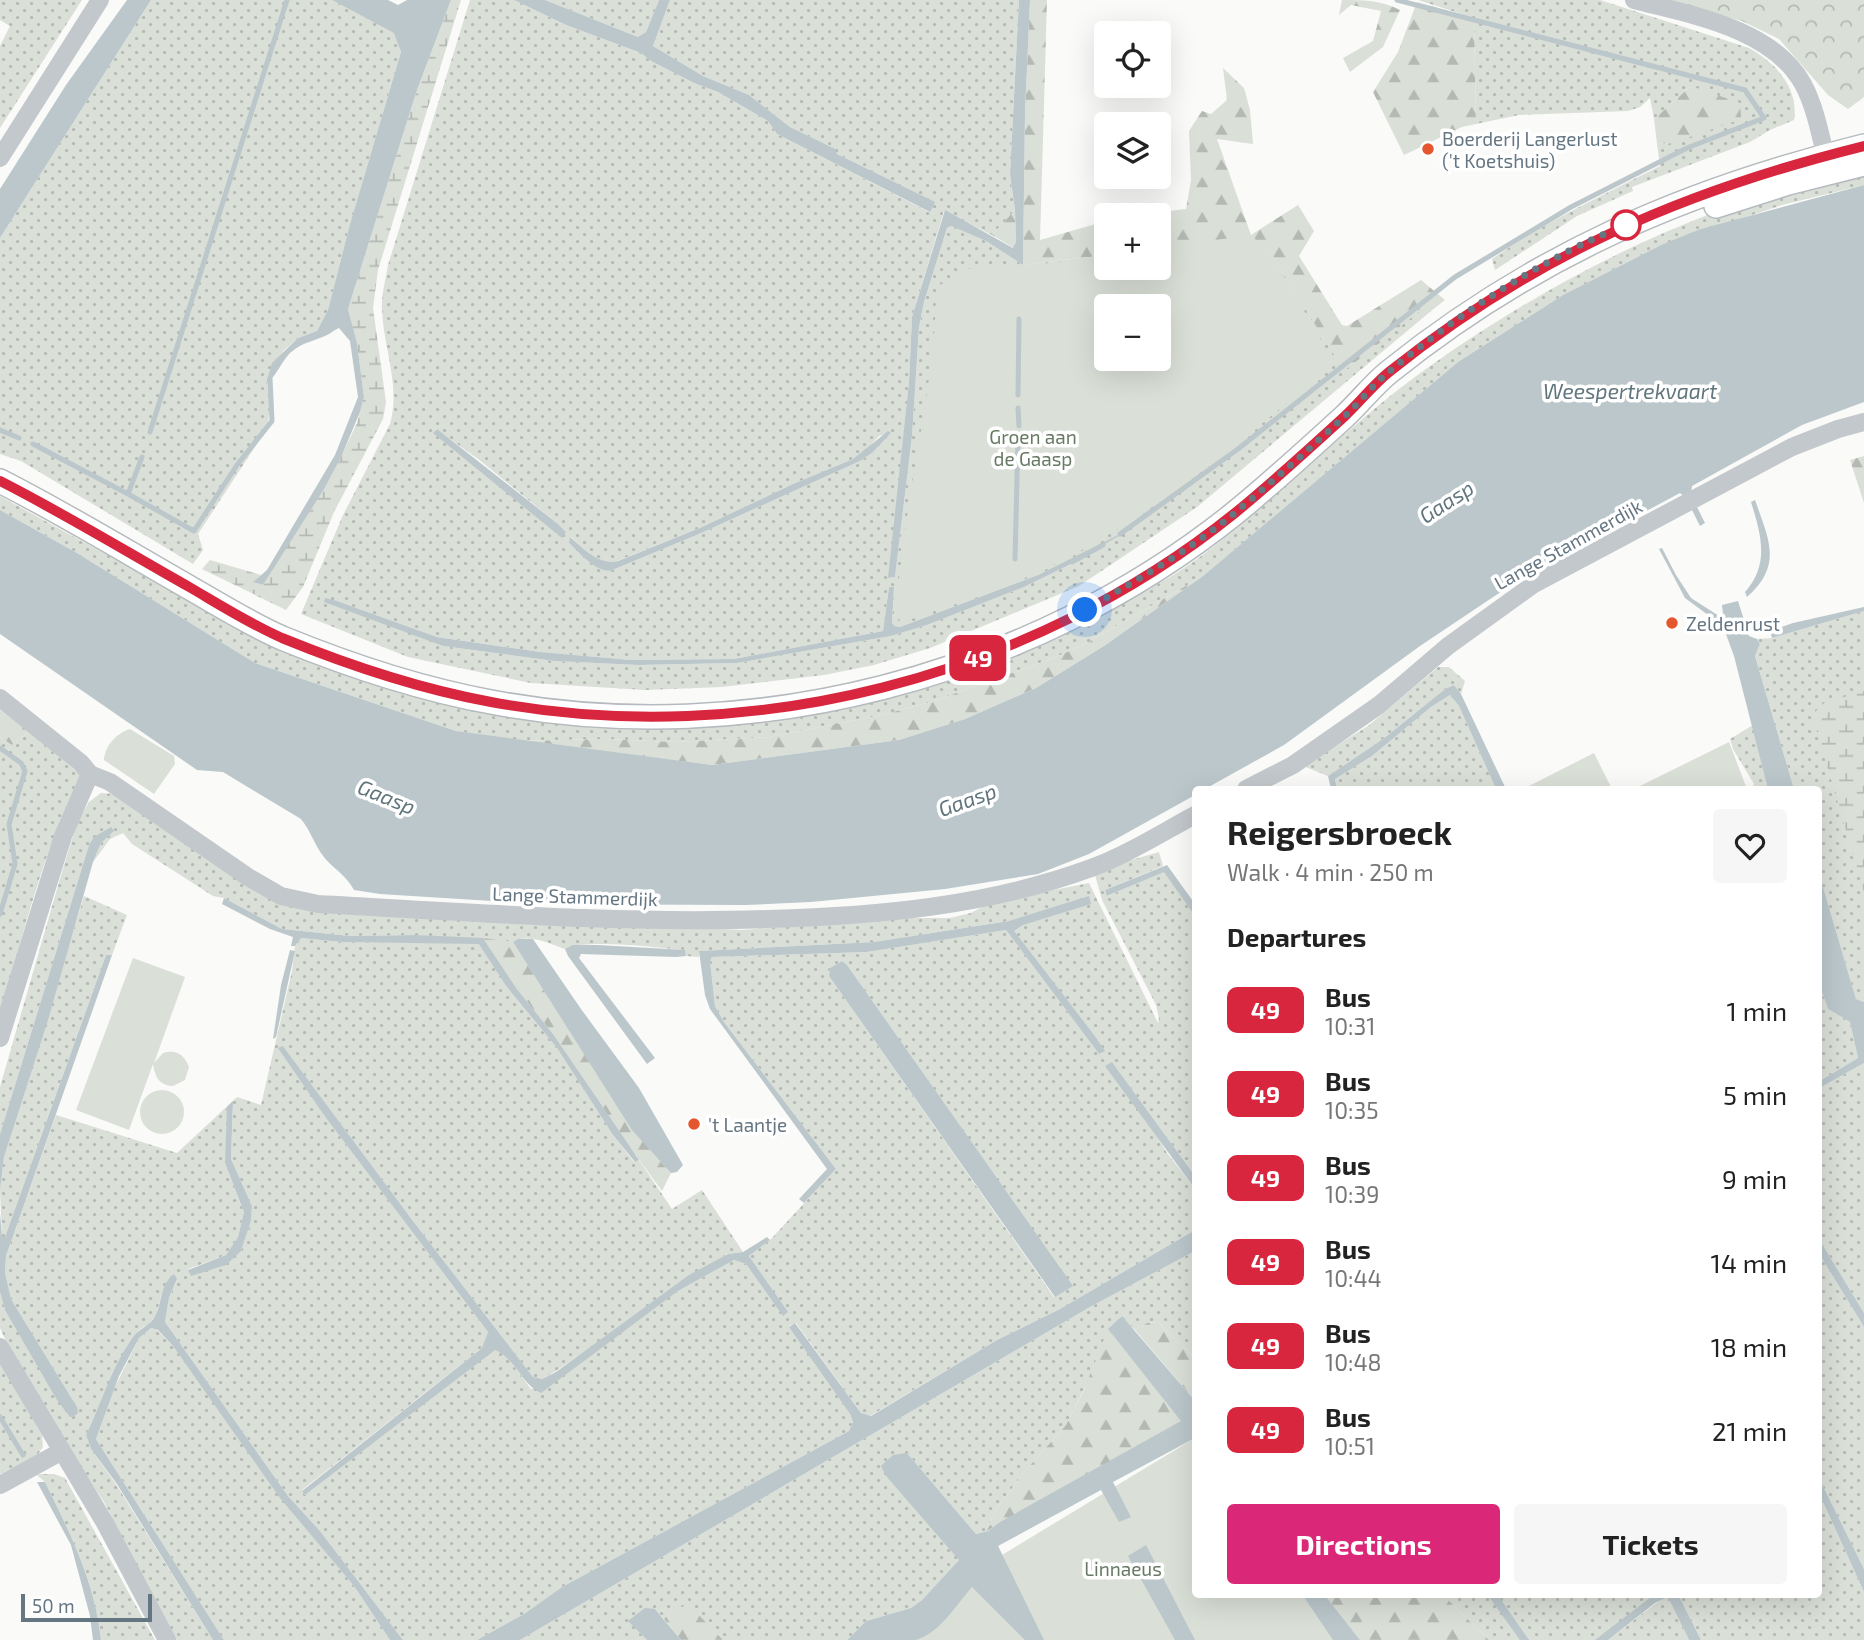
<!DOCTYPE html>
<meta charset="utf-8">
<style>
body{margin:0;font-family:"Exo 2",sans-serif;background:#f6f6f6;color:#222;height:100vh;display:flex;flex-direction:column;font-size:26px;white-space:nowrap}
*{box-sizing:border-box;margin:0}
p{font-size:23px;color:#767676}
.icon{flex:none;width:38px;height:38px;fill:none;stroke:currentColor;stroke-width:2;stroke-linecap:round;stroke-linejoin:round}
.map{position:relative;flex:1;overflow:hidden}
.panel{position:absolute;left:1192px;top:786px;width:630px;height:812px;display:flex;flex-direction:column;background:#fff;border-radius:7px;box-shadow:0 7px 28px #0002}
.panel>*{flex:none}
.badge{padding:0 14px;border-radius:10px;font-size:24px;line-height:46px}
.buttons{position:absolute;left:1094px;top:21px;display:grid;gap:14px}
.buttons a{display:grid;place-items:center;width:77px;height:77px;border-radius:7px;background:#fff;box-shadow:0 7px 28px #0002;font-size:35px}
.scale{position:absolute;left:21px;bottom:18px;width:131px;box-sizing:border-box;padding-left:7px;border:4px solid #657683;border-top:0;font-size:19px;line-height:24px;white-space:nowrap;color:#657683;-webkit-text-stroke:5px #fff;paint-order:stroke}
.you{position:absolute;width:35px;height:35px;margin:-18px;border:5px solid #fff;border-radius:50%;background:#1a73e8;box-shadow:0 0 0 10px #1a73e833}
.map>.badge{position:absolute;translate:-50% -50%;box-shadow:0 0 0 4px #fff}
h2{padding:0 35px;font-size:26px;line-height:63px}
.round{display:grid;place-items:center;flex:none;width:74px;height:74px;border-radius:7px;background:#f6f6f6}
.head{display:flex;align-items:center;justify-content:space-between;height:119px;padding:0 35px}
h1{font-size:33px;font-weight:700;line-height:52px}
.primary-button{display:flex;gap:14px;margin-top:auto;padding:14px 35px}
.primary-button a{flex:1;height:80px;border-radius:7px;background:#db2777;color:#fff;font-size:28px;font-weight:700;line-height:80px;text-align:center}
.primary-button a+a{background:#f6f6f6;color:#222}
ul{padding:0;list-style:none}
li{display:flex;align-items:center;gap:21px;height:84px;padding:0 35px}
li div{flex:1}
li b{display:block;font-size:26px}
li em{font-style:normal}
li .badge{min-width:77px;font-weight:700;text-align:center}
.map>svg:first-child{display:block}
.grass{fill:url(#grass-dots);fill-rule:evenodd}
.forest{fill:url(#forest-firs)}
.wetland{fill:url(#wetland-marsh)}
.park{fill:url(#park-crowns)}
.garden{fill:#dadfd7;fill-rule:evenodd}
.water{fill:#bbc7cb}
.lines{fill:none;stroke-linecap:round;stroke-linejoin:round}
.stream{stroke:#bbc7cb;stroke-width:5}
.major-casing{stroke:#b5babe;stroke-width:26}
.minor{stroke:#c3c8cc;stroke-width:18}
.major{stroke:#fff;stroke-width:23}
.line-casing{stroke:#fff;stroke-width:16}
.line{stroke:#d7263d;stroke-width:10}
.walk{stroke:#657683;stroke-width:7;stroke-dasharray:0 12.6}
.poi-dot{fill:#e4572e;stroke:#fff;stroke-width:2.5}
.stop-dot{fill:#fff;stroke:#d7263d;stroke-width:3.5}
.labels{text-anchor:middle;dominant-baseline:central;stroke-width:7;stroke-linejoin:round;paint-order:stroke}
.poi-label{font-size:19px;fill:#657683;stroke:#fff;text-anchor:start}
.park-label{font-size:19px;fill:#687a64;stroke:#fff}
.street-label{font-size:19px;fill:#657683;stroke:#fff}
.water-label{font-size:21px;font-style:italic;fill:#60757c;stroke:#fff}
</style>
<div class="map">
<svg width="1864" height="1640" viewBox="0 0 1864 1640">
<defs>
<pattern id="grass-dots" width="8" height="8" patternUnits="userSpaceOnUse" patternTransform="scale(1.75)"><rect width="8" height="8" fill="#dadfd7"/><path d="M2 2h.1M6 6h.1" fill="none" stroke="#b4b9b4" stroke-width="1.8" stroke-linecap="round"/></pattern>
<pattern id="forest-firs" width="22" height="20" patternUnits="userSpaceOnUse" patternTransform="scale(1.75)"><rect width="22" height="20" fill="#dadfd7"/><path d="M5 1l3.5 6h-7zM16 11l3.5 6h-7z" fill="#b4b9b4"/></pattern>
<pattern id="wetland-marsh" width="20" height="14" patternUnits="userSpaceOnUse" patternTransform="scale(1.75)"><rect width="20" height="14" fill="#dadfd7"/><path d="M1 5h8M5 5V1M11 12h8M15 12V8" fill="none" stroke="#b4b9b4"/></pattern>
<pattern id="park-crowns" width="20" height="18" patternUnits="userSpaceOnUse" patternTransform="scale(1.75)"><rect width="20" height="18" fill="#dadfd7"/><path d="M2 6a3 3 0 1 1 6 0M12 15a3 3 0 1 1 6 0" fill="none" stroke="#b4b9b4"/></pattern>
</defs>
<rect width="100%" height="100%" fill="#fafaf8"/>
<!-- grass -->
<path class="grass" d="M0,0H82L0,128V46L10,26L0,20Z
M151,0H332L395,33L401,52L350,224L328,310L317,331L298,338L283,351L267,383L272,380L268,427L198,534L203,550L193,564L21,461L0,454V238Z
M470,0H514L566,25L641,53L651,61L694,83L718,92L768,121L777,134L929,212L934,202L837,154L834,149L790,127L749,95L703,76L653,46L670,0H1019L1010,174L1015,210L992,235L944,211L912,317L909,382L889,578L895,577L912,436L919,327L924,302L947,228L951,226L986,241L1023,265L1106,255V268H1158L1159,248L1251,235L1273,257L1344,370L1425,306L1431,311L1197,507L1079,586L930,648L874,665L824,675L722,687L645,690L531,683L408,657L301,614L343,515L390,424C401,386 383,347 382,309C381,295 386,279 388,265ZM1143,295L1291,385L1034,559L1037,303ZM436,429L478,459L558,524L566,532L562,537L434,433ZM891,433L872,453L860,461L699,534L610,571C594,571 581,553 569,543L571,537C585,549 597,565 617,561L702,527L793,484L853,459L865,451L879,436ZM1123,533L1069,565L1024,587L927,625L891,636L737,663L638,665L554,661L443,646L337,601L437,637L540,652L631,660L734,659L883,631L889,587L894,588L892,623L893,626L900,627L1038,575Z
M545,0H659L646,32L638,37Z
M1418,0H1600L1749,48C1776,63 1799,88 1794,120L1770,130L1750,142L1632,187L1633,191L1577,216L1495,270L1492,259C1545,222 1603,195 1660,166L1657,144L1673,143L1691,86L1654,119L1650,98L1640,107L1628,111L1519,115L1476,124L1474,18Z
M1864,171V185L1782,205L1661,245L1563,295L1458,362L1203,576L1085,644L1051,659L934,701L882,715L769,737L675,742L603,739L520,741L456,731L255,663L77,553L0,510V496C54,526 109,556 164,586C221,617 278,650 340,673C505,734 689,743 861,705C935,689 1006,660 1074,627C1119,605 1170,581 1209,550C1281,496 1343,430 1415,377C1516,303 1644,232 1763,196C1796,186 1831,179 1864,171Z
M1864,611V1002L1856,999L1818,870V789H1794L1755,656L1760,644L1757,639L1772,638Z
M1438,667H1449L1465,681L1461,694L1454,685L1445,689L1383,739L1328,776L1303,766L1368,726Z
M1450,695L1459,706L1496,789H1337L1335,779L1372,756L1431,707Z
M1753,725L1768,789H1751L1754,784L1733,749L1730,739Z
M29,732L81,775C43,849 24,934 0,1013V737L12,745Z
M101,793L115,794L283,899L643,925L742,930L902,918H950L971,913L989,903L1089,883L1158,1023L1159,1018L1156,1005L1102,900L1095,875L1100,869L1159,852L1163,866L1105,890L1108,896L1165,871L1195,916V1176L1112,1062L1167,1153L1195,1189V1230L1060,1309L997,1340L870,1416L861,1413L796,1323L789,1326L850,1414L853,1422L849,1431L562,1587L524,1614L477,1640H403L320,1531L288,1496L165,1322L169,1298L177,1280L163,1290L156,1315L149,1324L139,1330L127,1346L86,1435L91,1449L116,1484L213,1640H175L104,1502L71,1453L5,1339L0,1328V1292L5,1310L77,1407L11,1299L5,1272L6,1256L56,1115L177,1153L237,1097L261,1105L292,971L295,946L301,938L342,942L479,943L506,986L557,1048L613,1135L634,1162L639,1160L672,1209L702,1190L743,1252L727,1254L556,1371L542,1379L533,1377L413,1221L283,1046L306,1087L326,1118L488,1332L483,1347L302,1490L305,1495L495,1349L504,1353L531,1389L678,1291L734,1260L746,1264L783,1315L787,1312L749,1256L770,1240L836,1169L724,1022L715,1006L710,961L712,957L867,952L1006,930L1099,1054L1104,1051L1092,1032L1013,931L1023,925L1009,921L874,942L700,951L699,957L686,956L685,950C657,948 588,938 565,949C550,944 528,933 513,942L416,935L350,936L282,929L224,898L213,896L132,844L123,833L110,839L93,862L101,843L114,831L89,845L0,1134V1087L59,882L77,822L89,802ZM842,961L847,965L1072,1286L1054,1297L829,976L830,968ZM233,1102L231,1159L252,1206L251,1221L241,1251L190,1273L188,1269L226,1255L238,1237L244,1212L225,1163Z
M84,896L127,915L112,955H106L5,1237H2L0,1191L4,1157Z
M1818,981L1828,1009L1850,1022L1858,1058L1818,1082Z
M1864,1063V1313L1818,1237V1089Z
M1195,1251V1358L1158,1322L1147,1323L1135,1330L1121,1316L1066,1425L1025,1471L997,1508L985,1532L976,1534L907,1453L886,1476L960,1559L922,1600L911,1608L866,1621L847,1640H723L713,1630L673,1609L664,1619L655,1609L629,1621L647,1640H520L1090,1307Z
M1818,1252L1864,1327V1569L1818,1476Z
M151,1328L157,1330L173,1346L296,1516L354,1586L390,1640H224L96,1439L114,1389L139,1338Z
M0,1361L42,1435L43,1447L36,1457L0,1474Z
M41,1474H54L65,1478L155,1640H101C95,1582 70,1533 45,1482L37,1475Z
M1818,1491L1864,1592V1640H1701L1678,1594H1818Z
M1442,1594H1655L1602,1640H1489Z
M1668,1596L1689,1640H1608L1655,1604Z"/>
<!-- forest -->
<path class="forest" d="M1030,0H1047L1040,240L1106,221V255L1023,265L1025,114Z
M1342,0C1363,0 1381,0 1400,10L1383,47L1350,72L1343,58L1373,41L1381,11L1351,5L1339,15Z
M1417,2L1474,18L1476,124L1462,127L1404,155L1373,92L1398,52Z
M1223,68L1244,88L1250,110L1253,144L1217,139L1251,235L1298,205L1314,231L1299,256L1342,325L1347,326L1421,280L1445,300L1431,311L1425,307L1344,371L1273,257L1251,236L1159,248L1158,215H1137L1186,209L1191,180L1189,131L1202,111L1211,114L1227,100Z
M1691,86L1740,103L1741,119L1673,143L1657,144L1654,119Z
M1015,210L1016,242L1014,248L992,235Z
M1864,456V503L1850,460Z
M1203,576L1104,646L1036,688L965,719L899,740L712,765L520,741L603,739L675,742L769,737L882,715L934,701L1051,659L1085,644Z
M0,710L29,732L12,745L0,737Z
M483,938L513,942L632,1129L671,1173L662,1191L605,1113L553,1034L517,989Z
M1158,1322L1195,1358V1401L1135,1330L1147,1323Z
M1108,1329L1182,1421L985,1532L997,1508L1025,1471L1066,1425L1084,1390Z
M1324,1594H1442L1489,1640H1360Z
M689,1605L723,1640H681L664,1619L673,1609Z"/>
<!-- wetland -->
<path class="wetland" d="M451,0H461L378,270L373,308L386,402L383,419L334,512L303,587L286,610L202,569L210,560L261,575L254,582L263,585L342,455L357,423L364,397L357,344L348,309L417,90Z
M1864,691V892L1812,715L1824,703Z"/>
<!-- park -->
<path class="park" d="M1656,0H1864V97L1848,109L1828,95L1779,39L1742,21Z"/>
<!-- garden -->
<path class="garden" d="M1251,235L1273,257L1332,359L1329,365C1245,442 1139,527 1034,574C992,593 947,604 905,622L899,620C895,594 901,566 904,540C914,456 936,373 936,288L963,269L1050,263L1106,255V268H1158L1159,248ZM1158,306V359H1106V306Z
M130,729L174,756L175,764L154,794L104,760C105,745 117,733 130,729Z
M1729,742L1747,789H1636V788Z
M1594,753L1612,789H1527V787Z
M133,958L185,977L154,1063L163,1053C176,1049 184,1054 189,1067L185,1080L173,1086C158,1085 155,1076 153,1064L129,1130L76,1110Z
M140 1112a22 22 0 1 1 44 0a22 22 0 1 1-44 0Z
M1195,1438V1594H1310L1349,1640H848H902L998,1546L1002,1555Z"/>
<!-- water -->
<path class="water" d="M127,0H151L0,238V189L66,85Z
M332,0H388L398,5L407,0H451L417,90L348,309L357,343L364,397L360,412L342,455L324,489L263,585L253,582L267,570L335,455L358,397L350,341L339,328C334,330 330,334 325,336C311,342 301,343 290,353C281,362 276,377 266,384L272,363L298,338L317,331L328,310L350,224L401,52L394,33Z
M514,0H545L638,37L646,32L659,0H670L653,46L703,76L749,95L790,127L835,149L837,154L935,202L930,212L777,134L768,121L718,92L694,83L651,61L641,53L566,25Z
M1019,0H1030L1025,114L1023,265L986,241L951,226L947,228L924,302L919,327L912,436L895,577L888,578L909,382L912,317L945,210L1013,248L1016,242L1015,210L1010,174Z
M1864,185V402L1802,425L1692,486L1691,495L1705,523L1700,526L1686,498L1680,493L1523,577L1420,646L1284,745L1205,789H1195V795L1089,854L1038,874L945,889L811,902L746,905L510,904L508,902L380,894L354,890C346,874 330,867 321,853C313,841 310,830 301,819L223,772L197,770L0,634V510L77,553L255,663L456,731L712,765L899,740L965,719L1036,688L1104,646L1203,576L1458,362L1563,295L1661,245L1701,229Z
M437,429L558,524L566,532L562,538L433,433Z
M888,431L891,433L872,453L860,461L699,534L610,571C594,571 580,553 569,543L570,537C585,549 597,565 618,561L702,527L793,484L853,459Z
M1755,500C1769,540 1783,565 1747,597L1745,592C1770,564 1761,534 1751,502Z
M1134,527L1069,565L1024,587L927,625L891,636L737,663L638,665L554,661L443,646L324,602L325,598L337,601L437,637L540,652L631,660L734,659L883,631L889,587H894L892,623L894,626L900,627L1038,575Z
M1662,548L1676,575L1691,598L1719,616L1723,614L1722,605L1738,601L1749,636L1757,639L1760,644L1755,656L1794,789H1768L1734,656L1723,626L1685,598L1659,549Z
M1864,607V611L1772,638L1770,631L1793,623Z
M1454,685L1461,694L1505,787L1496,789L1459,706L1450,695L1431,707L1372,756L1335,779L1337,789H1331L1328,776L1383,739L1445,689Z
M111,827L114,831L101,843L93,862L48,1020L4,1157L0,1191V1134L89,845L94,837Z
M1167,865L1195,904V916L1164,872L1107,896L1105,890Z
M1818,870L1856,999L1864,1002V1063L1818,1089V1082L1858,1058L1850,1022L1828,1009L1818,981Z
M1089,896L1091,904L1023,925L1014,931L1092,1032L1105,1051L1099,1054L1006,930L867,952L712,957L710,961L715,1006L724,1022L836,1169L804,1203L799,1199L827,1169L710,1009L705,995L699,951L874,942L1009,921Z
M224,898L282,929L350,936L416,935L483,938L517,989L553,1034L639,1160L635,1162L613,1135L557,1048L506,986L479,944L342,942L301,938L295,946H291L293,937L270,929L222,904Z
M518,939H533L581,1009L639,1088L683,1165L677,1172L671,1173L632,1130L513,942Z
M573,945H598L685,950L686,956L676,957L581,954L579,958L655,1058L647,1064L568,956L565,949Z
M290,950L295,951L276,1037L273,1039L281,985Z
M106,955H112L6,1256L5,1272L11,1299L77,1407L78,1413L73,1417H70L57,1400L5,1310L0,1292V1213L2,1237H5Z
M842,961L847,965L1073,1286L1055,1297L829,976L830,968Z
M283,1046L413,1221L533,1377L542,1379L556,1372L689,1275L728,1254L743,1252L767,1237L770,1240L749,1256L788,1312L783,1316L746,1264L734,1260L678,1291L541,1393C521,1384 515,1358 495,1350L305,1495L302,1491L482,1348L488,1332L326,1118L278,1048Z
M1112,1062L1195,1176V1189L1105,1066Z
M233,1101L231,1159L252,1206L251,1221L241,1251L226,1265L191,1276L188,1270L226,1255L238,1237L244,1212L225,1163L227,1107Z
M1195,1230V1251L1090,1307L520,1640H477L524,1614L562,1587L849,1431L853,1422L850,1414L789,1327L795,1323L861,1413L871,1416L997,1340L1060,1309Z
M1818,1237L1864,1313V1327L1818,1252Z
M174,1274L177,1279L169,1298L165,1322L288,1496L320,1531L403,1640H390L354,1586L280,1498L173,1346L158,1330L151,1328L139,1338L119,1376L96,1439L224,1640H213L117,1484L91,1449L86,1435C102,1403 112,1365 134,1336C139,1329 149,1326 154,1318C163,1304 159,1285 174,1274Z
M1122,1316L1195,1401V1438L1113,1482L1131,1517L1119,1522L1101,1490L998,1546L1044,1640H1025L972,1587C955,1606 941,1632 916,1640H847L866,1621L911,1608L922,1600L959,1560L886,1476L881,1466L893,1455L907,1453L976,1534L988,1531L1000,1522L1181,1421L1108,1329Z
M1818,1476L1864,1569V1592L1818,1491Z
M37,1482H45C70,1533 95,1582 101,1640H93L90,1616L71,1545Z
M1146,1545L1195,1640H1175L1128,1556Z
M1302,1594H1324L1360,1640H1333Z
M1487,1594H1497L1529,1640H1520Z
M1655,1594H1678L1701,1640H1689L1668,1597L1655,1603L1608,1640H1595Z
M645,1608L655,1609L681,1640H647L628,1621Z"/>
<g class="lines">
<!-- stream -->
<path class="stream" d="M1018,395L1019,319
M1018,408L1019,426
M0,430L19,438
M150,432L287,0
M33,444L128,494
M142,457L128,494L194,531L237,465L272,421L270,378
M1120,534L1238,449L1455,277L1571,207L1687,148L1764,118L1745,90L1397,0
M1015,559L1018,436
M1072,562L1103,545
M0,748L21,763L25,771L9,824L15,864L0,914
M0,1417L23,1455"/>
<!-- major casing -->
<g class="major-casing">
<path id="major" d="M1716,206L1788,183L1864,164
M0,481C65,514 127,552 190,588C220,605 250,624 282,638C348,665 420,689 491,702C749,751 1031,677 1235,513C1273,482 1309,449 1345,416C1360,402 1373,385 1389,372C1533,256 1685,190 1864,146"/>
</g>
<!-- minor -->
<path class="minor" d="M1634,0C1691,15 1772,28 1803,84C1816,108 1821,139 1828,166
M0,158L100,0
M0,698L81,763L90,774L110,782L248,877L281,896L318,904C467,912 618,924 768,919C877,916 988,906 1091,868C1125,856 1163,832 1195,815
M1246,789L1293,765L1379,705L1448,646L1534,584L1792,447L1838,429L1864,422
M0,1038L63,836L90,774
M0,1347L105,1523L167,1640
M0,1485L62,1451"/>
<!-- major -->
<use href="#major" class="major"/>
</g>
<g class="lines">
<!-- line casing -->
<g class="line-casing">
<path id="line" d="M0,481C65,514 127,552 191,588C220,605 250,624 282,638C348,665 420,689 491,702C750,750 1030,678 1235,513C1273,482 1309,449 1345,416C1360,402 1373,385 1389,372C1535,255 1683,191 1864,146"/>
</g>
<!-- line -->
<use href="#line" class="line"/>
<!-- walk -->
<path class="walk" d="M1085,610C1137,580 1190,550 1236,512C1274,480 1312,447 1347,414C1360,402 1371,387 1384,376C1452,318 1544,257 1626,225"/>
</g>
<!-- markers -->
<g class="poi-dot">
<circle cx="1428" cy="149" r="7"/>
<circle cx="1672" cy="623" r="7"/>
<circle cx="694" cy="1124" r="7"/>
</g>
<circle class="stop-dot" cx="1626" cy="225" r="14"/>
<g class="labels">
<!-- poi labels -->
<g class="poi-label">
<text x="1442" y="138">Boerderij Langerlust<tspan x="1442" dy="22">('t Koetshuis)</tspan></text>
<text x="1686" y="623">Zeldenrust</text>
<text x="708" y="1124">'t Laantje</text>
</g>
<!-- park labels -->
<g class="park-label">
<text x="1033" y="436">Groen aan<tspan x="1033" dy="22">de Gaasp</tspan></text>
<text x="1123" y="1568">Linnaeus</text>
</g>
<!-- street labels -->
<g class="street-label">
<text transform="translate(1568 544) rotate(-29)">Lange Stammerdijk</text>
<text transform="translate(575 896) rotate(2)">Lange Stammerdijk</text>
</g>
<!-- water labels -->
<g class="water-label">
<text x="1630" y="390">Weespertrekvaart</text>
<text transform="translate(1446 501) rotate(-33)">Gaasp</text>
<text transform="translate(387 796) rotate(22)">Gaasp</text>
<text transform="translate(967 799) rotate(-20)">Gaasp</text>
</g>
</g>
</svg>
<div class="buttons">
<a><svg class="icon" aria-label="locate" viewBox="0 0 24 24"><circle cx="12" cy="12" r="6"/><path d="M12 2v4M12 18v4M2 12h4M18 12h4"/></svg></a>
<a><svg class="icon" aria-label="layers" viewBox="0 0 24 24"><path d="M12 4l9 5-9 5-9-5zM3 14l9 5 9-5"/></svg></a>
<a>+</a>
<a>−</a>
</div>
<div class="scale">50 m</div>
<div class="you" style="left:1085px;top:610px"></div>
<b class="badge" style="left:978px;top:658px;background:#d7263d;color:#fff">49</b>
<section class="panel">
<div class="head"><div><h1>Reigersbroeck</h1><p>Walk · 4 min · 250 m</p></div><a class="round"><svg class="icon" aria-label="heart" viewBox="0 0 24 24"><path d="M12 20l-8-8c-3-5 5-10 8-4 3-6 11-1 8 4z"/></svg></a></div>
<h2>Departures</h2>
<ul>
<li><span class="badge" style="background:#d7263d;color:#fff">49</span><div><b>Bus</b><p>10:31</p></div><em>1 min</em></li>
<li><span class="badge" style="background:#d7263d;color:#fff">49</span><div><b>Bus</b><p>10:35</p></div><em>5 min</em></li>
<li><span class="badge" style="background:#d7263d;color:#fff">49</span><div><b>Bus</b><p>10:39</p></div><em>9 min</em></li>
<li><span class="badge" style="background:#d7263d;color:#fff">49</span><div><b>Bus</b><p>10:44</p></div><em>14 min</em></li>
<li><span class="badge" style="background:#d7263d;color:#fff">49</span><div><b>Bus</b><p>10:48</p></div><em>18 min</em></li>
<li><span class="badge" style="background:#d7263d;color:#fff">49</span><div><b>Bus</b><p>10:51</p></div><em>21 min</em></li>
</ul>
<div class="primary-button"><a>Directions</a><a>Tickets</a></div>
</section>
</div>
